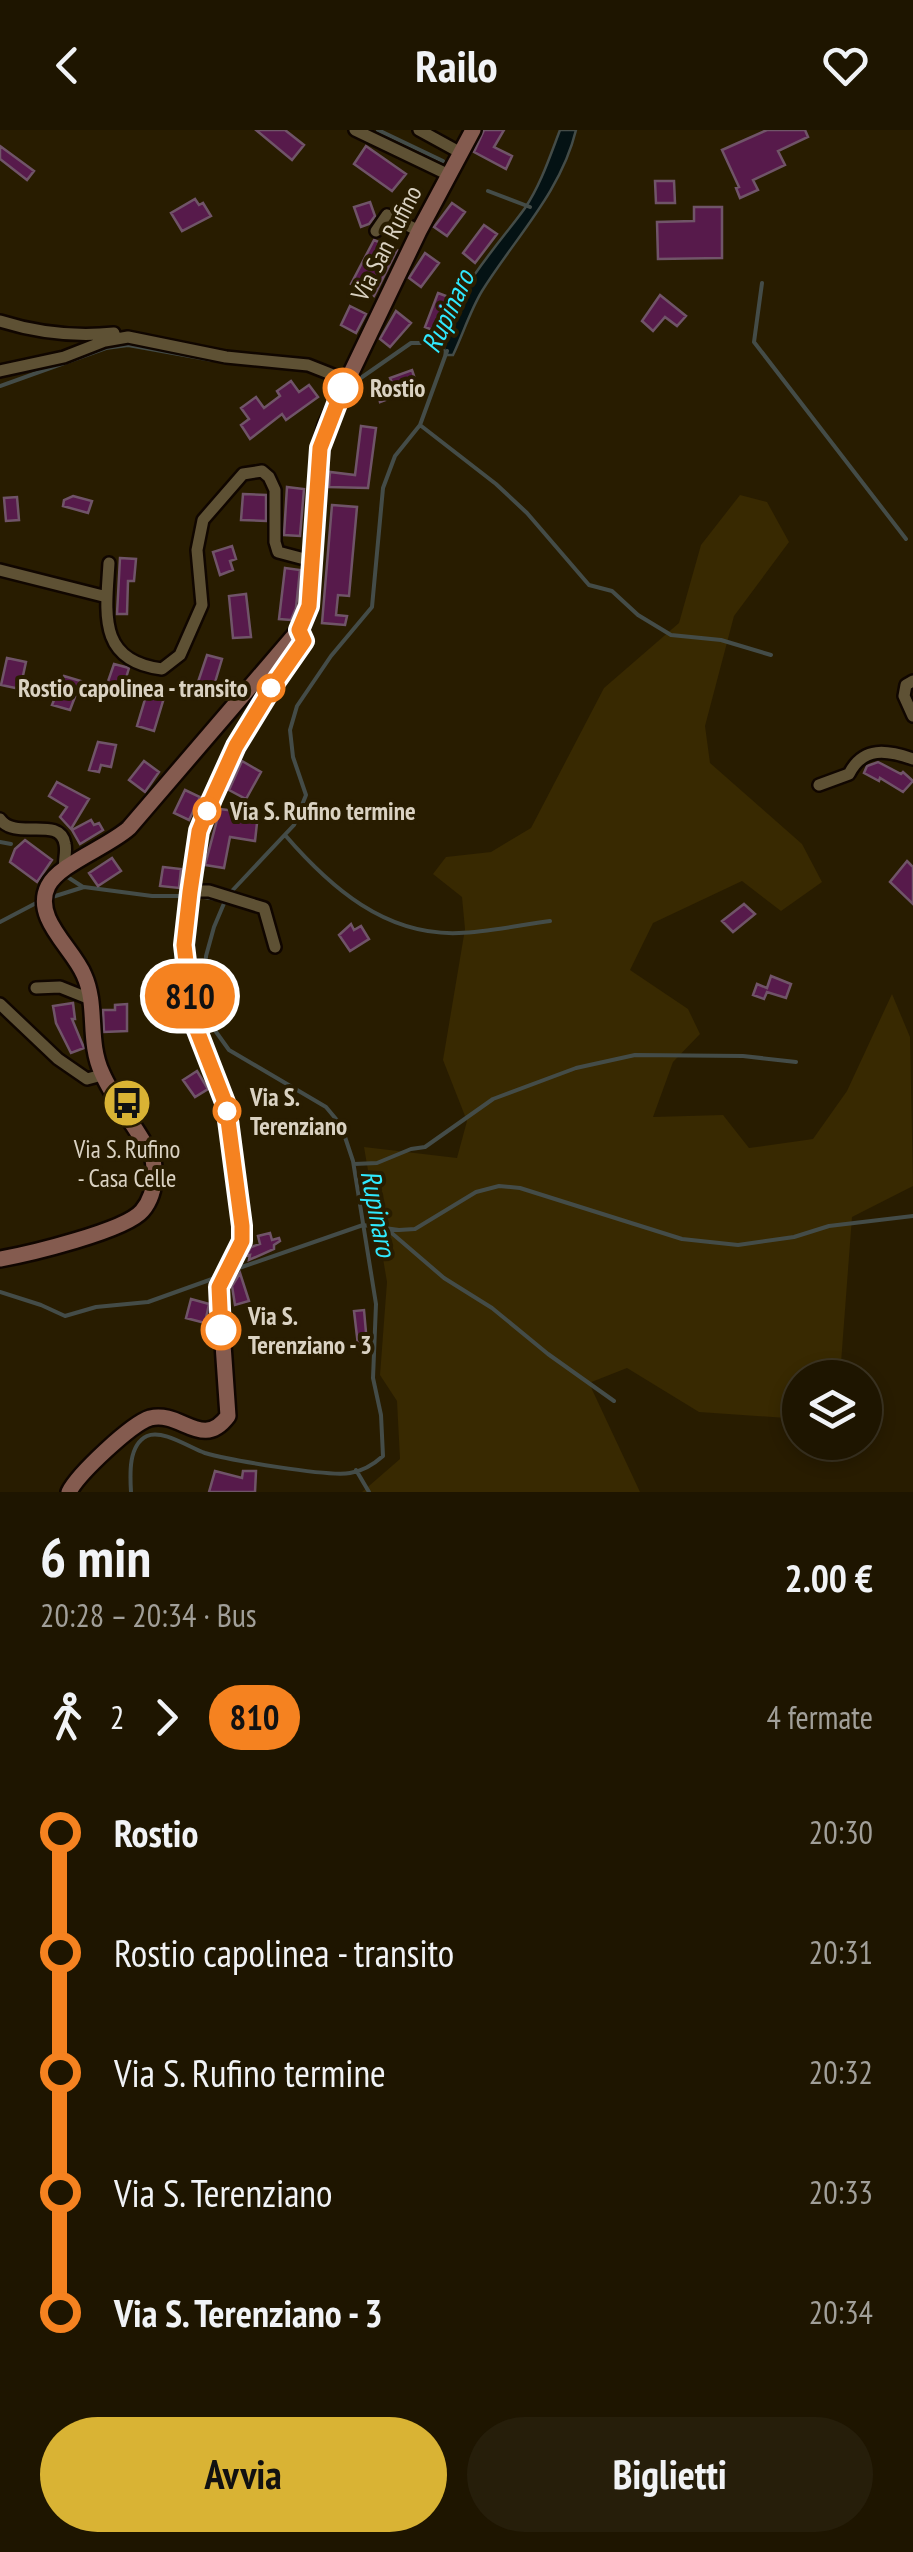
<!DOCTYPE html>
<html lang="it">
<meta charset="utf-8">
<style>
body{margin:0;font-family:"PT Sans Narrow",sans-serif;background:#261e0a;color:#f1f3f6;height:100vh;display:flex;flex-direction:column;font-size:38px;white-space:nowrap}
*{box-sizing:border-box;margin:0}
p{font-size:32px;color:#a19f99}
.icon{flex:none;width:55px;height:55px;fill:none;stroke:currentColor;stroke-width:2;stroke-linecap:round;stroke-linejoin:round}
.map{position:relative;height:1362px;overflow:hidden}
.details{display:flex;flex-direction:column;background:#1e1500;flex:1}
.details>*{flex:none}
.badge{padding:0 20px;border-radius:32px;font-size:35px;line-height:65px}
.buttons{position:absolute;left:782px;top:1230px;display:grid;gap:20px}
.buttons a{display:grid;place-items:center;width:100px;height:100px;border-radius:50%;background:#1e1500;box-shadow:0 5px 15px #0003,0 0 0 2px #3c3422;font-size:50px}
.map>.badge{position:absolute;translate:-50% -50%;box-shadow:0 0 0 5px #fff}
.legs{display:flex;align-items:center;gap:15px;height:110px;padding:0 40px;font-size:32px}
.legs p{margin-inline-start:auto}
.headline{display:flex;align-items:center;justify-content:space-between;height:170px;padding:0 40px}
h1{font-size:55px;font-weight:600;line-height:75px}
.button{display:flex;gap:20px;margin-top:auto;padding:20px 40px}
.button a{flex:1;height:115px;border-radius:60px;background:#d9b334;color:#111;font-size:40px;font-weight:600;line-height:115px;text-align:center}
.button a+a{background:#261e0a;color:#f1f3f6}
ul{padding:0 40px;list-style:none}
li{display:flex;align-items:center;gap:35px;height:120px;font-size:38px}
li i{display:grid;place-items:center;width:15px;height:100%;margin:0 12px;background:currentColor}
li i::after{content:'';width:25px;height:25px;margin:-12px;border:8px solid;border-radius:50%;background:#1e1500}
li p{margin-inline-start:auto}
li:first-child i{background:linear-gradient(#0000 50%,currentColor 0)}
li:last-child i{background:linear-gradient(currentColor 50%,#0000 0)}
header{display:flex;justify-content:space-between;align-items:center;height:130px;padding:0 40px;background:#1e1500;font-size:45px;font-weight:600}
.map>svg:first-child{display:block}
.green{fill:#382901}
.water{fill:#041214;stroke:#444c48;stroke-width:2.5}
.lines{fill:none;stroke-linecap:round;stroke-linejoin:round}
.stream{stroke:#444c48;stroke-width:4}
.building{fill:#571a4b;stroke:#705468;stroke-width:2.5}
.street-casing{stroke:#100600;stroke-width:16}
.secondary-casing{stroke:#100600;stroke-width:20}
.street{stroke:#5e5134;stroke-width:11}
.secondary{stroke:#845b4f;stroke-width:15}
.line-1-casing{stroke:#fff;stroke-width:22}
.line-1{stroke:#f58220;stroke-width:15}
.stop-1-dot{fill:#fff;stroke:#f58220;stroke-width:5}
.labels{text-anchor:middle;dominant-baseline:central;stroke-width:8;stroke-linejoin:round;paint-order:stroke}
.street-label{font-size:25px;fill:#dad2c2;stroke:#281c00}
.stop-label{font-size:25px;font-weight:bold;fill:#dad2c2;stroke:#281c00;text-anchor:start}
.poi-label{font-size:25px;fill:#dad2c2;stroke:#281c00}
.water-label{font-size:28px;font-style:italic;fill:#30e9fe;stroke:#281c00}
</style>
<header><svg class="icon" aria-label="back" viewBox="0 0 24 24"><path d="M15 5l-7 7 7 7"/></svg>Railo<svg class="icon" aria-label="heart" viewBox="0 0 24 24"><path d="M12 20l-8-8c-3-5 5-10 8-4 3-6 11-1 8 4z"/></svg></header>
<div class="map">
<svg width="913" height="1362" viewBox="0 0 913 1362">
<rect width="100%" height="100%" fill="#281c00"/>
<!-- green -->
<path class="green" d="M740,365L767,372L789,412L734,486L705,596L710,633L802,714L822,752L781,781L742,751L653,793L630,840L688,879L700,904L673,932L653,987L723,985L749,1018L813,1009L847,961L892,864L910,907L913,1056L852,1087L840,1246L800,1248V1289L699,1282L627,1238L589,1253L640,1362H362L400,1329L397,1271L380,1245L387,1152L364,1017L457,1028L467,991L443,930L465,799L462,767L433,744L446,727L491,722L531,698L604,558L679,493L701,415Z"/>
<!-- water -->
<path class="water" d="M560,0H576C561,62 515,108 482,161C470,181 463,204 453,225H445C435,181 501,112 525,78C541,54 550,26 560,0Z"/>
<g class="lines">
<!-- stream -->
<path class="stream" d="M378,0L443,31
M488,61L530,77
M762,153L754,212L906,409
M355,252L411,213H443
M0,256L106,218L128,215L212,230
M420,295L496,354L527,383L589,455L612,461L638,485L671,505L721,510L771,525
M285,705C330,757 385,806 459,803C489,802 520,795 550,791
M0,712L11,714
M66,746L83,757
M230,763L294,695L306,665L293,627L290,600L297,576L331,526L372,477L383,358L395,326L420,295L447,221
M197,766L217,769
M49,768L84,757L152,766H182
M0,792L40,771
M354,1034L377,1033L411,1019L425,1017L493,969L576,938L635,925L743,926L796,932
M387,1099L444,1148L492,1178L548,1224L614,1271
M236,1139L363,1095L399,1100L415,1099L476,1062L499,1056L520,1058L682,1109L738,1115L794,1107L829,1096L913,1086
M0,1162L41,1175L65,1186L96,1177L148,1172L215,1148
M356,1340L369,1362
M131,1362C130,1345 128,1315 147,1306C163,1299 190,1318 205,1323C229,1330 328,1347 350,1343C363,1341 373,1335 383,1326L381,1285L373,1248L376,1174L353,1031L341,995L326,977L229,920L204,885L206,826L214,797L225,771"/>
</g>
<!-- building -->
<path class="building" d="M256,0H285L304,15L292,30Z
M484,0H504L494,17L512,26L506,39L474,22Z
M767,0H805L808,7L778,21L785,35L753,50L758,60L740,68L736,58L739,57L722,20Z
M0,16L34,41L27,50L0,29Z
M366,16L406,44L392,61L354,34Z
M655,51H674L675,73H656Z
M195,69L199,75L203,73L211,86L182,101L171,83Z
M370,72L375,86L369,94L361,97L354,77Z
M452,73L465,82L447,106L434,97Z
M694,77H722V128L658,129L657,92L694,91Z
M484,95L497,104L475,133L463,123Z
M374,110L397,120L374,166L351,154Z
M425,123L439,133L421,157L409,148Z
M438,163L454,169L440,203L425,197Z
M660,165L686,186L677,196L665,187L653,201L642,191Z
M350,176L366,184L356,203L341,195Z
M396,181L411,193L390,217L380,209Z
M412,240L418,258L380,272L378,263L394,258L390,248Z
M291,251L299,262L309,255L318,267L286,290L282,284L250,309L241,295L249,289L241,278L256,267L264,278L280,266L277,261Z
M361,296L376,298L368,358L329,357L330,342L355,345Z
M287,357L304,359L300,406L284,405Z
M243,364L266,365V391L241,390Z
M73,366L92,371L88,383L63,376L64,370Z
M17,367L19,390L6,391L4,368Z
M332,375L357,377L349,466L338,465L336,485L347,486L345,495L322,493Z
M232,416L236,429L230,431L233,440L220,445L213,422Z
M120,428L136,429L134,451H128L127,484H117Z
M285,438L300,440L296,478L291,490L279,489Z
M246,464L251,507L233,508L229,466Z
M207,525L222,529L210,569L194,564Z
M7,528L26,532L20,559L1,555Z
M114,534L129,538L120,568L104,563Z
M64,546L81,551L70,580L52,575Z
M149,556L166,561L154,601L137,596Z
M98,612L116,615L111,637L101,635L99,642L89,640Z
M144,631L159,642L145,662L129,650Z
M242,631L261,642L246,669L229,660Z
M878,632L901,644L903,642L913,651L903,662L880,648L879,651L864,643L867,636Z
M57,652L89,669L71,699L60,687L67,677L49,666Z
M185,660L200,667L189,690L174,683Z
M220,679L258,684L255,711L230,707L224,738L205,735Z
M91,690L94,695L99,693L103,700L80,714L72,700Z
M25,710L52,730L37,752L10,732L15,719Z
M112,728L121,741L98,756L89,743Z
M907,731L913,737V774L890,752Z
M163,737L181,739L179,758L160,756Z
M744,774L755,784L733,802L722,791Z
M351,794L354,800L361,796L369,809L350,821L339,805Z
M771,846L791,854L786,868L767,862L764,869L753,865L757,854L767,858Z
M73,873L75,889H72L84,918L71,923L56,893L53,876Z
M127,874V901L104,902L103,880H115V875Z
M197,941L208,959L195,967L183,950Z
M270,1103L272,1110L279,1108L280,1111L274,1115V1119L249,1130L250,1125L246,1126L251,1117L260,1114L258,1106Z
M240,1143L249,1171L235,1175L232,1156Z
M191,1169L209,1174L205,1193L186,1188Z
M364,1180L367,1214L358,1215L354,1181Z
M215,1341L242,1348L243,1341H256L255,1362H209Z"/>
<g class="lines">
<!-- street casing -->
<g class="street-casing">
<path id="street" d="M355,0L449,45
M419,0L461,23
M376,101L387,85L419,101
M0,191C38,203 75,207 114,203
M0,241L64,227L105,211L128,207L226,227L308,235L346,250
M109,433C106,483 97,531 162,539L180,525L202,475L197,420L203,390L243,344L262,341L269,347L275,360V412L278,422L312,431
M0,440L107,467
M913,551L906,555L904,566L913,586
M819,655L849,644C863,616 887,620 913,629
M0,689C15,711 60,685 65,714C67,723 63,731 65,740
M190,761H209L264,778L275,817
M36,858L60,857L90,869
M0,874L58,929L87,949L102,945"/>
</g>
<!-- secondary casing -->
<g class="secondary-casing">
<path id="secondary" d="M0,1129C28,1124 125,1101 142,1081C155,1066 156,1048 153,1029C138,998 115,973 102,943C87,911 98,876 84,845C73,818 32,788 48,756C59,734 108,717 129,698L299,500L309,476L320,318L326,295L419,101L473,0
M69,1362C78,1344 131,1294 150,1288C181,1280 202,1321 228,1286L219,1157L241,1111L242,1096L226,975L193,890L184,815L190,761L199,701L212,669L237,616L274,554L304,511L299,500"/>
</g>
<!-- street -->
<use href="#street" class="street"/>
<!-- secondary -->
<use href="#secondary" class="secondary"/>
</g>
<g class="lines">
<!-- line-1 casing -->
<g class="line-1-casing">
<path id="line-1" d="M221,1200L219,1157L242,1111V1096L226,975L193,890L184,815L190,762L199,701L212,669L236,616L274,554L304,511L299,500L309,476L320,318L343,258"/>
</g>
<!-- line-1 -->
<use href="#line-1" class="line-1"/>
</g>
<!-- icons -->
<defs>
<g id="bus-disc" transform="scale(2.5)"><circle r="9.5" fill="#d9b334" stroke="#281c00"/><path d="M-5-6H5V4H4V6H2V4H-2V6H-4V4H-5ZM-3.5-4V0h7V-4ZM-3.5 1.2v1.5H-2V1.2ZM2 1.2v1.5H3.5V1.2Z" fill="#111"/></g>
</defs>
<g fill-rule="evenodd">
<use href="#bus-disc" x="127" y="973"/>
</g>
<!-- markers -->
<g class="stop-1-dot">
<circle cx="343" cy="258" r="18"/>
<circle cx="271" cy="558" r="12"/>
<circle cx="207" cy="681" r="12"/>
<circle cx="227" cy="981" r="12"/>
<circle cx="221" cy="1200" r="18"/>
</g>
<g class="labels">
<!-- street labels -->
<g class="street-label">
<text transform="translate(386 113) rotate(-63)">Via San Rufino</text>
</g>
<!-- stop labels -->
<g class="stop-label">
<text x="370" y="258">Rostio</text>
<text x="248" y="558" text-anchor="end">Rostio capolinea - transito</text>
<text x="230" y="681">Via S. Rufino termine</text>
<text x="250" y="967">Via S.<tspan x="250" dy="29">Terenziano</tspan></text>
<text x="248" y="1186">Via S.<tspan x="248" dy="29">Terenziano - 3</tspan></text>
</g>
<!-- poi labels -->
<g class="poi-label">
<text x="127" y="1019">Via S. Rufino<tspan x="127" dy="29">- Casa Celle</tspan></text>
</g>
<!-- water labels -->
<g class="water-label">
<text transform="translate(447 181) rotate(-65)">Rupinaro</text>
<text transform="translate(379 1083) rotate(79)">Rupinaro</text>
</g>
</g>
</svg>
<div class="buttons">
<a><svg class="icon" aria-label="layers" viewBox="0 0 24 24"><path d="M12 4l9 5-9 5-9-5zM3 14l9 5 9-5"/></svg></a>
</div>
<b class="badge" style="left:190px;top:866px;background:#f58220;color:#111">810</b>
</div>
<section class="details">
<div class="headline"><div><h1>6 min</h1><p>20:28 – 20:34 · Bus</p></div><b>2.00 €</b></div>
<div class="legs"><svg class="icon" aria-label="walk" viewBox="0 0 24 24"><circle cx="13" cy="4" r="2"/><path d="M13 8l-2 6 4 7M11 14l-3 7M7 12l3-4h3l4 4"/></svg>2<svg class="icon" aria-label="forward" viewBox="0 0 24 24"><path d="M9 5l7 7-7 7"/></svg><b class="badge" style="background:#f58220;color:#111">810</b><p>4 fermate</p></div>
<ul>
<li><i style="color:#f58220"></i><b>Rostio</b><p>20:30</p></li>
<li><i style="color:#f58220"></i><span>Rostio capolinea - transito</span><p>20:31</p></li>
<li><i style="color:#f58220"></i><span>Via S. Rufino termine</span><p>20:32</p></li>
<li><i style="color:#f58220"></i><span>Via S. Terenziano</span><p>20:33</p></li>
<li><i style="color:#f58220"></i><b>Via S. Terenziano - 3</b><p>20:34</p></li>
</ul>
<div class="button"><a>Avvia</a><a>Biglietti</a></div>
</section>
